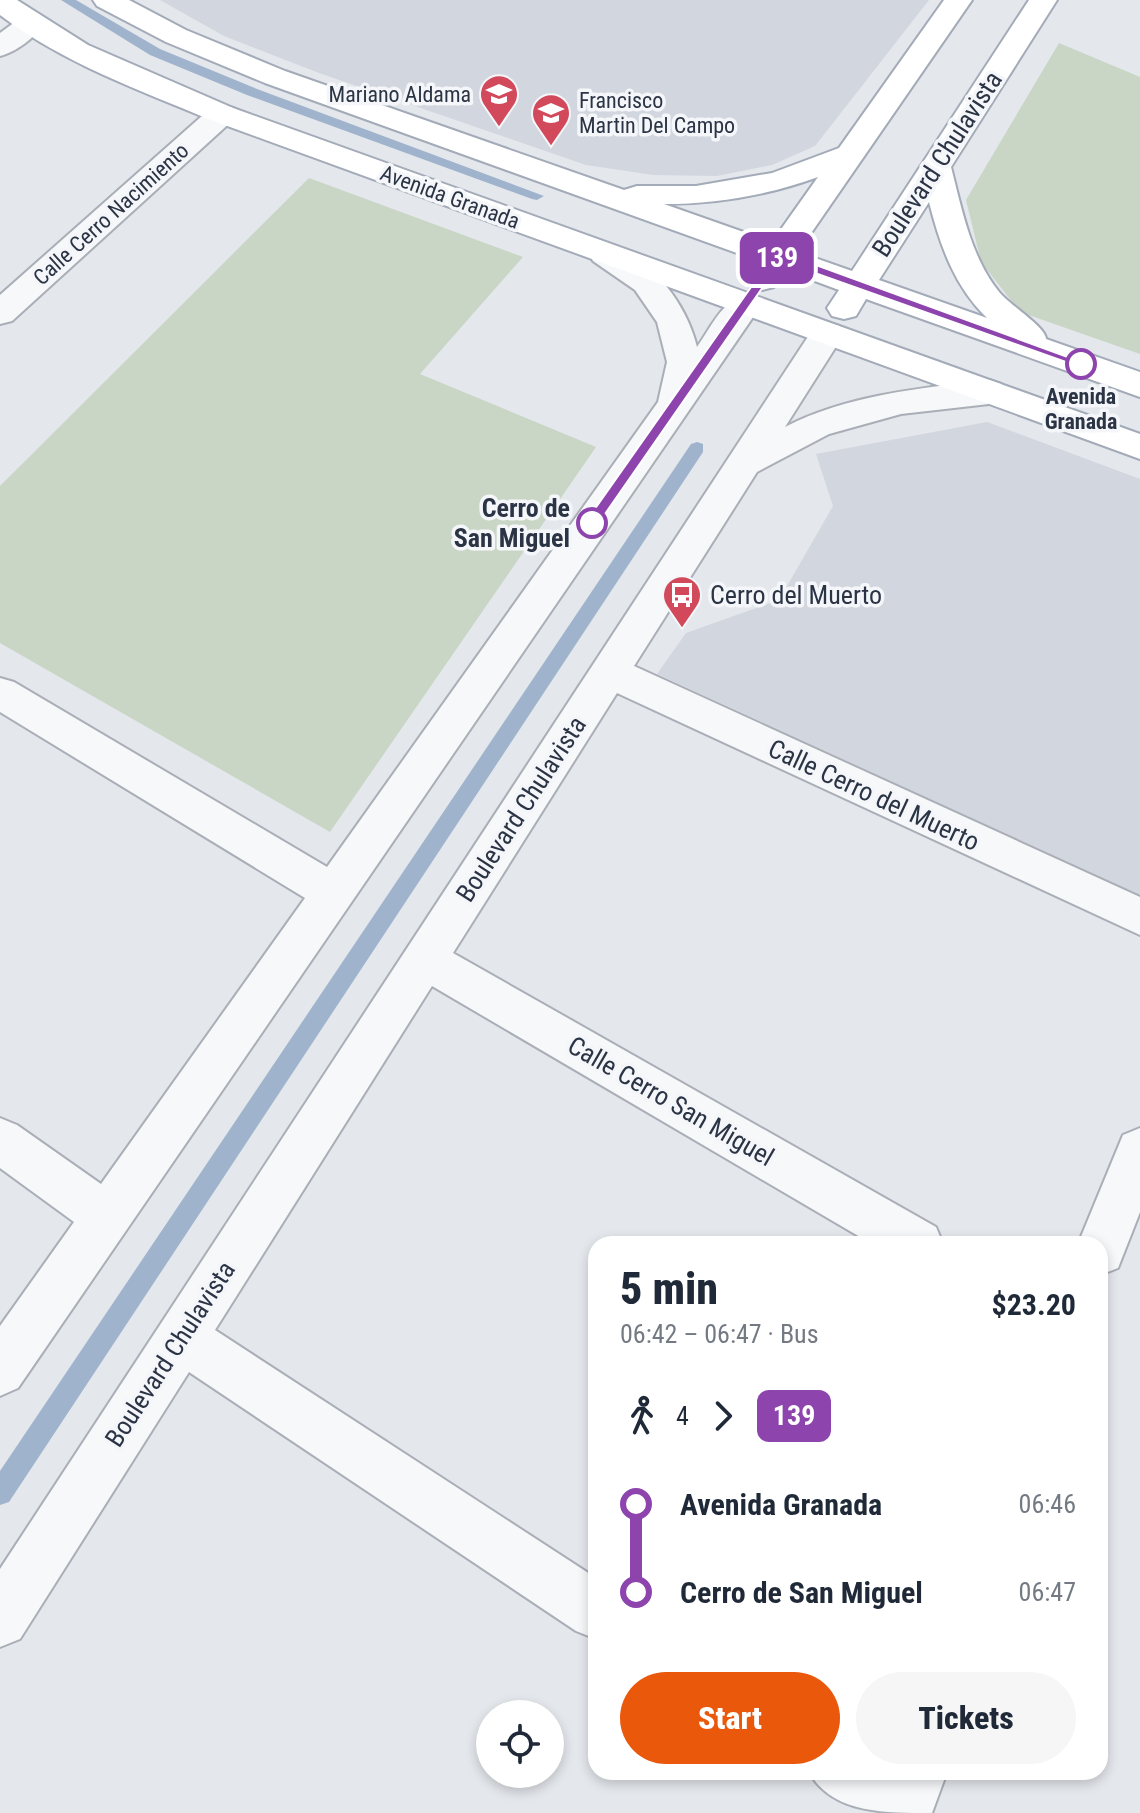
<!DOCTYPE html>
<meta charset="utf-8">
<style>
body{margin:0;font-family:"Roboto Condensed",sans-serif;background:#f6f6f7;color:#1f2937;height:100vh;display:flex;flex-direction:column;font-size:30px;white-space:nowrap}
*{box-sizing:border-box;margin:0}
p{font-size:26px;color:#747a83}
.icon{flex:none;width:44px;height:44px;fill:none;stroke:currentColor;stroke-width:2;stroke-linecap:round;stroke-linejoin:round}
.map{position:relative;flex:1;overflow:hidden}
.drawer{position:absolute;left:588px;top:1236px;width:520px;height:544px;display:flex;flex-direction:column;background:#fff;border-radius:24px;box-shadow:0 4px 12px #0003}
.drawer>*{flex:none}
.badge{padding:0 16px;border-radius:12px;font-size:28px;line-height:52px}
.tools{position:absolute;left:476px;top:1700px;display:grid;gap:16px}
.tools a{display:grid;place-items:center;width:88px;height:88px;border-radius:50%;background:#fff;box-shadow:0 4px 12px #0003;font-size:40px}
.map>.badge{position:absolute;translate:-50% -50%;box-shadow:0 0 0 4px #fff}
.legs{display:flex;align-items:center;gap:12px;height:88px;padding:0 32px;font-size:26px}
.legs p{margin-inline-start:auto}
.overview{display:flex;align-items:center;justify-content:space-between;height:136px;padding:0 32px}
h1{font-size:44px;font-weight:800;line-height:60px}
.action{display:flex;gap:16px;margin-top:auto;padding:16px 32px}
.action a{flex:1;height:92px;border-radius:48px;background:#ea580c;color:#fff;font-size:32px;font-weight:800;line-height:92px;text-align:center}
.action a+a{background:#f6f6f7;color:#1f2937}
ul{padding:0 32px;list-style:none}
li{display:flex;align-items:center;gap:28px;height:88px;font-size:30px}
li i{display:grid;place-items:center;width:12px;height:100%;margin:0 10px;background:currentColor}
li i::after{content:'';width:20px;height:20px;margin:-10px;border:6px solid;border-radius:50%;background:#fff}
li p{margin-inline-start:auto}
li:first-child i{background:linear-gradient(#0000 50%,currentColor 0)}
li:last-child i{background:linear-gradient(currentColor 50%,#0000 0)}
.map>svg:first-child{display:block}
.built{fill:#d2d6de}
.green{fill:#c9d6c5}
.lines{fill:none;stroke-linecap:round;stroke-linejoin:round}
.stream{fill:#9fb4cc;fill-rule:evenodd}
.minor-casing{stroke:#a9aeb7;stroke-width:4}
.major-casing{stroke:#a3abb8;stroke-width:4}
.minor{fill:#f7f8fa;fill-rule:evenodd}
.major{fill:#fff;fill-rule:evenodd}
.line-1{fill:#8e44ad;stroke:#fff;stroke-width:2}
.stop-1-dot{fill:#fff;stroke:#8e44ad;stroke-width:4}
.labels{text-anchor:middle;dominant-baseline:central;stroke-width:7;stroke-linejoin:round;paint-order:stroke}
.far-poi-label{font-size:22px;fill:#2b3445;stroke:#f4f6f9;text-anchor:end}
.far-street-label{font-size:22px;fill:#2b3445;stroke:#f4f6f9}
.far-stop-label{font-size:22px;font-weight:bold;fill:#2b3445;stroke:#f4f6f9}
.street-label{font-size:26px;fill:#2b3445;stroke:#f4f6f9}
.stop-label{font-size:26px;font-weight:bold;fill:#2b3445;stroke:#f4f6f9;text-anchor:end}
.poi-label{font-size:26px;fill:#2b3445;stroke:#f4f6f9;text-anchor:start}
</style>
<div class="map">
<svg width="1140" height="1813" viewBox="0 0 1140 1813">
<rect width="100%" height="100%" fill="#e4e7ec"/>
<!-- built -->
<path class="built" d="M160,0H929L815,146L772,165L717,176L653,175L586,165L319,73L224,36Z
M987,422L1140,479V895L657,674L686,633L779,600L833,506L816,454Z"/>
<!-- green -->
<path class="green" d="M1059,43L1140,77V354L1020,312L981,262L966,200Z
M309,178L523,257L420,374L596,447L330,832L0,643V486Z"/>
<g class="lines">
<!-- stream -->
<path class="stream" d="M61,0H76L160,49L257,89L544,196L537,200L532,199L247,95L150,55Z
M697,442L703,444V452L9,1502L0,1505V1471L691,444Z"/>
<!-- minor casing -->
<g class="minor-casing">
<path id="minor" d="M29,16L39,19L43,25C34,38 16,52 0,56V33L19,19Z
M222,105L233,108L237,114L233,120L12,321L0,324V295L211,108Z
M605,244C651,256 686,303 697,347C713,325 727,289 757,297L762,304L18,1388L0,1396V1326L74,1222L0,1168V1118L17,1125L101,1184L305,898L0,712V678L14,682L327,867L658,402L667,362L657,322L635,290L593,261L589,254L593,247Z
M827,323L839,326L844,334L785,427C847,395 921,388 989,380L1001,384L1007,392L1001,400L989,404L901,414L829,434L757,472L634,666L1140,897V935L617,693L453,953L936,1227L943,1244H872L432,986L215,1330L596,1578V1639L576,1631L189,1372L20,1639L0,1647V1569L815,326Z
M1140,1128V1212L1118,1268L1100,1275V1244H1078L1123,1135Z
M809,1772H947L932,1813C882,1813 832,1813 809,1772Z"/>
</g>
<!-- major casing -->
<g class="major-casing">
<path id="major" d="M0,0H17L88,45L233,108L1140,434V459L211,120C139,90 63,63 0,15Z
M93,0H129L186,30L285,71L624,190L637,186H696L772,173L839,148L944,0H972L798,252L852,271L1029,0H1057L951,167C962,210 971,258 1000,293C1011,306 1046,327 1046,339L1140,372V397L866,299L856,316L844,319L832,316L827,308L839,290L785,270L774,287L762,290L750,287L745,280L759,261L265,83L166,42L97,6ZM818,177L772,242L664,204C716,204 769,195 818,177ZM929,202C940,245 954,286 987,318L879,280Z"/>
</g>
<!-- minor -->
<use href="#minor" class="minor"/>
<!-- major -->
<use href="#major" class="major"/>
</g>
<!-- line-1 -->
<path class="line-1" d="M775,253H783L1087,364L1077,366L781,261L596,527H587V520Z"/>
<!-- icons -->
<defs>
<g id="school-pin" transform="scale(2)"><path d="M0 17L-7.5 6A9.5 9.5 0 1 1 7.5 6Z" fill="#d1495b" stroke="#f4f6f9"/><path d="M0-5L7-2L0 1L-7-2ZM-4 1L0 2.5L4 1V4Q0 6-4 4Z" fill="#fff"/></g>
<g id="bus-pin" transform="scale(2)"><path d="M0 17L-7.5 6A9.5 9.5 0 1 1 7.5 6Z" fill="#d1495b" stroke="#f4f6f9"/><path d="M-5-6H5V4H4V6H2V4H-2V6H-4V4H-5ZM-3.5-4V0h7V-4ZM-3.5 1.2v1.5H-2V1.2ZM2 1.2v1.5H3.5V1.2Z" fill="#fff"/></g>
</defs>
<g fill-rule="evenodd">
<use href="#school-pin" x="499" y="94"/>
<use href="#school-pin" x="551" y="113"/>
<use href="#bus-pin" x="682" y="595"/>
</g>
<!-- markers -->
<g class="stop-1-dot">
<circle cx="1081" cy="364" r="14"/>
<circle cx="592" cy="523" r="14"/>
</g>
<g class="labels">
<!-- far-poi labels -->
<g class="far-poi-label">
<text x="471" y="94">Mariano Aldama</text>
<text x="579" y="100" text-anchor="start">Francisco<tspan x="579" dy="25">Martin Del Campo</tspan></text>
</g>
<!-- far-street labels -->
<g class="far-street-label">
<text transform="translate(450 197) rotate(20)">Avenida Granada</text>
<text transform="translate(111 214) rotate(-42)">Calle Cerro Nacimiento</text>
</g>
<!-- far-stop labels -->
<g class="far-stop-label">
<text x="1081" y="396">Avenida<tspan x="1081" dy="25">Granada</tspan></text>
</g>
<!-- street labels -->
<g class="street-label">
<text transform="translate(937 164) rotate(-57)">Boulevard Chulavista</text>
<text transform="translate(874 795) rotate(25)">Calle Cerro del Muerto</text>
<text transform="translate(521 809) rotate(-57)">Boulevard Chulavista</text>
<text transform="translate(671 1101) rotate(30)">Calle Cerro San Miguel</text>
<text transform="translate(170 1354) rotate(-57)">Boulevard Chulavista</text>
</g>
<!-- stop labels -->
<g class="stop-label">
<text x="570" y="508">Cerro de<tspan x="570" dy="30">San Miguel</tspan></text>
</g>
<!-- poi labels -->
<g class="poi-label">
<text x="710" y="595">Cerro del Muerto</text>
</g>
</g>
</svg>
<div class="tools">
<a><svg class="icon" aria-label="locate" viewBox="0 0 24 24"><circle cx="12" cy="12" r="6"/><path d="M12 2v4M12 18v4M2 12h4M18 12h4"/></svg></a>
</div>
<b class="badge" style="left:777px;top:258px;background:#8e44ad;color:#fff">139</b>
<section class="drawer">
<div class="overview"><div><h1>5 min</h1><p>06:42 – 06:47 · Bus</p></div><b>$23.20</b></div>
<div class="legs"><svg class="icon" aria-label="walk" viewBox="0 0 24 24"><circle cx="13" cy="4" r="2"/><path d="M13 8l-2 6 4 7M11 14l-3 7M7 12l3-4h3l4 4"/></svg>4<svg class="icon" aria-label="forward" viewBox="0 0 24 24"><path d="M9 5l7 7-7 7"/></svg><b class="badge" style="background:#8e44ad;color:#fff">139</b></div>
<ul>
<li><i style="color:#8e44ad"></i><b>Avenida Granada</b><p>06:46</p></li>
<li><i style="color:#8e44ad"></i><b>Cerro de San Miguel</b><p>06:47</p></li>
</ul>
<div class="action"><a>Start</a><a>Tickets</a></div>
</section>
</div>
